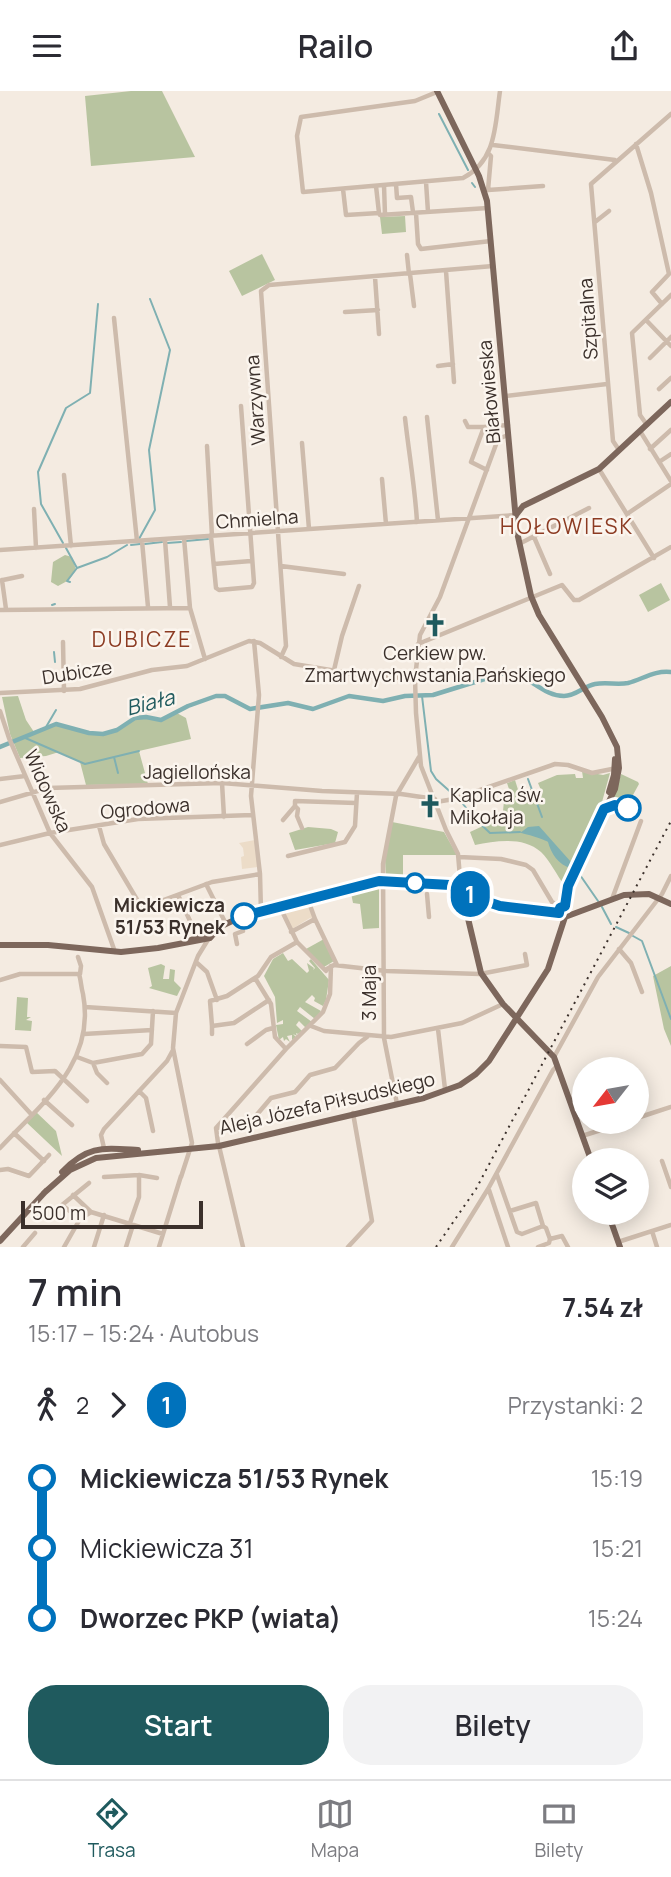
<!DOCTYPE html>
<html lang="pl">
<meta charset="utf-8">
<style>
body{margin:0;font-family:Manrope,sans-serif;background:#f2f2f3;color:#2b2b33;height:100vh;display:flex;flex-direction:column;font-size:26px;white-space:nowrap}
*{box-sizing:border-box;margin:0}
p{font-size:23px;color:#7c7c81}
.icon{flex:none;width:38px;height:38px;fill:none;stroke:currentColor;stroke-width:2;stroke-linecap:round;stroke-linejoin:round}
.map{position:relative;height:1156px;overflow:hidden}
.panel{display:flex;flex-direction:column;background:#fff;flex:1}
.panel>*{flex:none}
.badge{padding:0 14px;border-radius:23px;font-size:24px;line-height:46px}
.needle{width:46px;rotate:239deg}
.tools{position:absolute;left:572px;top:966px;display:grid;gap:14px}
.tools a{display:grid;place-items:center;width:77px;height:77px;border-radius:50%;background:#fff;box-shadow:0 4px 18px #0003;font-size:35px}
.scale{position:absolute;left:21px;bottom:18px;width:182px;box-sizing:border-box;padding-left:7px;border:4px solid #3b302b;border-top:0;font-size:19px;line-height:24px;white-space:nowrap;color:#3b302b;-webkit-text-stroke:5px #fbf5ee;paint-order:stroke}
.map>.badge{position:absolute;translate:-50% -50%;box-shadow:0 0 0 4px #fff}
.legs{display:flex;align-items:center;gap:10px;height:77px;padding:0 28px;font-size:23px}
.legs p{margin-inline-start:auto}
.headline{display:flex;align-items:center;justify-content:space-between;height:119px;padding:0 28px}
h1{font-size:38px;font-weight:600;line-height:52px}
.cta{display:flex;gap:14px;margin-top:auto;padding:14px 28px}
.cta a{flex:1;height:80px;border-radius:28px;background:#1f5a5e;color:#fff;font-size:28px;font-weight:600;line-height:80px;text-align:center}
.cta a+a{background:#f2f2f3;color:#2b2b33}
ul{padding:0 28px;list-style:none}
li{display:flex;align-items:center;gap:24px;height:70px;font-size:26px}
li i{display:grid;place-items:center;width:10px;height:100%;margin:0 9px;background:currentColor}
li i::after{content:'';width:18px;height:18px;margin:-9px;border:5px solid;border-radius:50%;background:#fff}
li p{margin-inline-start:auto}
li:first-child i{background:linear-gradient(#0000 50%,currentColor 0)}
li:last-child i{background:linear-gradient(currentColor 50%,#0000 0)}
header{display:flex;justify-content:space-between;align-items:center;height:91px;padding:0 28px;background:#fff;font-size:32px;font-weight:600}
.tab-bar{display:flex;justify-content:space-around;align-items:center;height:98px;border-top:2px solid #e1e1e2;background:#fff;font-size:19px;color:#7c7c81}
.tab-bar a{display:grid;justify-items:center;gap:4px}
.tab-bar .active{color:#1f5a5e}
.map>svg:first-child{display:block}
.green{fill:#b8c4a0}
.plaza{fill:#ecdcc8}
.water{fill:#7fb0b2}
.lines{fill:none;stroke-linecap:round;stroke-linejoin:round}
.stream{stroke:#7fb0b2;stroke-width:2}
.river{stroke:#7fb0b2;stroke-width:4.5}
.minor{stroke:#cdbbac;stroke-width:4.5}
.major{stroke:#7d675c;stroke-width:6}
.rail{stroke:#3b302b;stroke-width:2;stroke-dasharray:2 5;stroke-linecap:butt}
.line-1-casing{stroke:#fff;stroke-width:16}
.line-1{stroke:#0072bc;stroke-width:10}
.stop-1-dot{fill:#fff;stroke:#0072bc;stroke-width:3.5}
.labels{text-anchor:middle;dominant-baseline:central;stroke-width:5;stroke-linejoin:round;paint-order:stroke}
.street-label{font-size:19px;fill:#3b302b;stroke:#fbf5ee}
.poi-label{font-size:19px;fill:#3b302b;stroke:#fbf5ee}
.stop-label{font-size:19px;font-weight:bold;fill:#3b302b;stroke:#fbf5ee;text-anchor:end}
.neighbourhood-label{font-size:21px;letter-spacing:2px;fill:#8c3b22;stroke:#fbf5ee}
.water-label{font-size:21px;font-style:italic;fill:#1f5a5e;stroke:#fbf5ee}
</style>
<header><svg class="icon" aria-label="menu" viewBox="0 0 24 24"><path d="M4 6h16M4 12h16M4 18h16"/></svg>Railo<svg class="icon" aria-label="share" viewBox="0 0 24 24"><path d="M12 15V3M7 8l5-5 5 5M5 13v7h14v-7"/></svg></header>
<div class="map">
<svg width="671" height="1156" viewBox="0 0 671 1156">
<rect width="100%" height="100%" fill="#f4ebe1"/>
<!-- green -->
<path class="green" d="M131,0H162L195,66L91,75L85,5Z
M405,125L406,141L382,143L380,126Z
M262,163L275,189L242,205L229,180Z
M65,464L72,466L76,479L69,489L58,495L51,491L53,471Z
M661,492L670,509L648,521L639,504Z
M18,605L26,629L34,641L56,633L89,642L103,643L117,639L135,627L146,626L161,629L175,621L186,627L191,648L139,660L148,693L86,694L80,671L59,661L46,665L20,667L10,643L2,606Z
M582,680L603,684L610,682L602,711L564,794C557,784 550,770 541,761C523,745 496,750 475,754L470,741L483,735L480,732L503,720L504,710L502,701L509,698L507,692L515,689L520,705L532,697L534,702L541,699L538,692L557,684L575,683L576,687H583Z
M621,683L638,691L639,693L628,713L623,715L613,710Z
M392,731L444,741L457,764H403V790L386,788L385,768Z
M308,736L331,738L338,741L335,752L295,759L289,742Z
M375,795L379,796V837L363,838L360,813L353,812L351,802Z
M324,848L334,870L324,876L306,858Z
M283,862L288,870L292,868L307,882L309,880L307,872L314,877L313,879L315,877L309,870L311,868L329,889L326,909L323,915L314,910L315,907L312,904L305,911L321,920L315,928L300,916L297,920L312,931L306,937L299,930L296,934L302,940L298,943L296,942L297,945L293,943L296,946L292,949V944L287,945L290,951L286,948L284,950L283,946L279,949L276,934L283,933V929L277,932L275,906L264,885L273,868Z
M161,873L165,875L163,888H169L170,878L175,879L174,890L181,897L177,905L149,897L152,895L148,877Z
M671,875V955L664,938L653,885Z
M17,906L28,907L27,926H31L26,929L32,930L31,940L15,939Z
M35,1020L56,1040L62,1065L26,1031Z"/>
<!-- plaza -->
<path class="plaza" d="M255,749L258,776L242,778L241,766L244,765L243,757L239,752Z
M306,812L313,826L312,828L310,827L292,838L283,819Z"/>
<!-- water -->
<path class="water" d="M539,735L571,771V777C558,774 551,762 548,751C546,749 524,742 520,742L528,736Z"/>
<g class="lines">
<!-- stream -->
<path class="stream" d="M439,23L468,79
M472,92L475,96
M139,448L155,419L149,359L170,259L150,208
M186,450L208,448
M63,452L41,413L38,381L66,317L90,302L98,213
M167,452L181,451
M145,453L162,451
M131,454L140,453
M66,457L77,477
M70,491L67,490L77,477L107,466L127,454
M52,514L55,513
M54,561L55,571
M422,605L431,680L436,688L454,704
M46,636L56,619
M23,646L85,673L139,660
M114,666L118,682
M528,688L542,726
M460,709L473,726L490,742L520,741
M580,784L598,810
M602,816L611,833
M616,836L629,842
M633,845L642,850L671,928"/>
<!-- river -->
<path class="river" d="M0,656L56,633L89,642L103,643L117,639L135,627L146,626L161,629L188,615L216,605H225L250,618L288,612L313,618L349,605L383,610L405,605L433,604L504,582C528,581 541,605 564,605C576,605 584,595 595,593C606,591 618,594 628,592C643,588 655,579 671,581"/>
<!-- minor -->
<path class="minor" d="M437,1L415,10L301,26L297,45L303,101L463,87C497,69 495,34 500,0
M636,53L651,102L669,183L652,201L662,213
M493,54L615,69
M489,63L491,65L488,99L543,95
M426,91L428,121
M396,93L397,107L411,106L413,121
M384,94L385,124
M343,98L346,124L379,122L376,95
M379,122L380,124L488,117
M416,122L418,153L421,158L491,150
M595,131L609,120
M407,164L409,183
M446,180L454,291
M410,183L414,215
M375,186L379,243
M345,221L378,219
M114,227L137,450
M646,229L671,255
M650,267L671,246
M438,275L453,273
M659,298L671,287
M505,305L607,293
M427,326L438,429
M405,327C409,363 415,396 417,431
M465,330L468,336H484
M647,334L640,324L632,242L671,204
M640,340L671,390
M302,352L309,438
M207,355L212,445
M650,358L671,339
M619,359L613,350L591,93L671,23
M659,371L671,363
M599,378L654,467
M487,379L471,371L484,336L508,334
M64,384L71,455
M382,388L386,433
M34,418L36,457
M627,423L671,393
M211,446L216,497L219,499L252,496L254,492L241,315
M534,446L550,483
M184,447L190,517L205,568
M165,449L170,516
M142,450L148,516
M519,453L589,417
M0,459L516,424
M214,473L251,470
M281,475L344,483
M2,489L6,518
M3,489L22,485
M0,519L190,517
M254,550L259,604L251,705L260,783L261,821
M63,551L64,600
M418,553L562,494L574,509H579L671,456
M281,566L286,555L261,200L269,194L493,175
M334,579L342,545L359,495
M0,602L80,598L152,579L187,575L249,550L260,552L294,573L373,586L415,587
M0,620L9,647L50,742L92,796L115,861
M0,688L25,685
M222,692L224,726
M0,711L48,697L222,692L322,700L401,703L435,708
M436,711L454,708L555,673L568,674L592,682L617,677
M295,715L298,718L297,725L302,737
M283,729L295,715V710L356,712
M99,735L104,753L142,817L212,791L260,783
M0,754L50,742L138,728L252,724
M288,765L345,751L355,735L357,702
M459,766L501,768L526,774L533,779L552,811L561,816
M206,793L226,833
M461,798L458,763L446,739L421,675L416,622L415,587L420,544L440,506L498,348L508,344
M427,803L429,826
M178,804L197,845
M612,808L641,730
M280,816L297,851L326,880
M315,828L337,874
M291,841L315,828L308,809
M237,853L235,843L243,840L240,827
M619,858L631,872L642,901
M78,866L81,875L80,883
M196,871L207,881L217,909
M325,879L334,874L386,880L480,883L527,874L525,863
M255,887L271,913L275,946L286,958
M0,889L20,883H79C81,889 81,896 83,903C96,972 43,1011 0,1057
M269,909L234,932L212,935L210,910L227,905L258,885L271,866L297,851
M85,916L176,922
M212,935V943
M311,935L324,940L391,946L462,932L503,913
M438,938L445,998
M84,943L152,939
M247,953L266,939L273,937
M0,955L26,956L32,981L55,980L87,1010
M77,966L93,972L142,963L151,953L153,920
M554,966L598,886L662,803L671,785
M93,972L97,982L107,992
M0,989L31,1023
M139,1000L146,1007L153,1040
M44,1009L72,1034
M397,1013L384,947L383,773L396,705L419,666
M637,1027L671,1016
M217,1037L254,1027L271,1007L295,1001L310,984L335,977L359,952L367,946
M14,1042L44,1070
M582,1045L626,1031
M218,1052L216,1037L286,958L323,921L330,903L331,875
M219,1055L243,1156
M104,1057L101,1044L104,1038L167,970L173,959
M662,1070L671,1096
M0,1079L8,1078L29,1085L49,1064
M139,1084L157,1087
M497,1084L517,1141L522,1143L543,1135L536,1112L510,1120
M104,1086L139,1084V1106L130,1132
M181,1086L192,1052L173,957L176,922L198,865L209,847
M489,1099L508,1156
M73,1104L91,1121L163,1143
M80,1128L62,1114L89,1092
M543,1135L546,1137L550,1148L562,1145L568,1156
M652,1140L657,1156
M618,1151L671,1134
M23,1156L35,1142
M64,1156L80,1128L91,1121
M94,1156L104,1124
M126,1156L133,1134
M159,1156L181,1085
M348,1156L372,1130L353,1022
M452,1156L488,1098L553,979L557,975
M538,1156L549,1152L550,1148"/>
<!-- major -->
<path class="major" d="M437,0L479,85L487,110L517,441L531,505L539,524L602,626L617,656L619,677L615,698L568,795L565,815
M516,424L523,415L599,378L671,311
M609,701L614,684L615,668
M461,798L481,882L503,913L554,966L591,1069
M565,826L624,804L649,803L671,813
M189,850L241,826L379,791L453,795L482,809L500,815L559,822
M0,854H48L121,861L158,857L210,847L217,839
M62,1081C88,1054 103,1057 138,1059
M44,1102L70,1079L96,1067L219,1055L424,1007L460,994L476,983L489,970L548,878L565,826
M608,1122L620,1156
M0,1150L46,1100"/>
<!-- rail -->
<path class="rail" d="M436,1156L476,1098L671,730"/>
</g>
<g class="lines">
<!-- line-1 casing -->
<g class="line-1-casing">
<path id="line-1" d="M244,825L379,790L450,794L482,809L500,815L559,822L560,817L565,815L568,795L604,718L615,714L628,717"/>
</g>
<!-- line-1 -->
<use href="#line-1" class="line-1"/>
</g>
<!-- icons -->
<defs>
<g id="church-bare" transform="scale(1.89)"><path d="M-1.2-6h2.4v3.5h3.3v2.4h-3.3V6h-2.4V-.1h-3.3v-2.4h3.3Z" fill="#1f5a5e" stroke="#fbf5ee" stroke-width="2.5" paint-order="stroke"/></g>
</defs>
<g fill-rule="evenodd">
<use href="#church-bare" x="435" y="534"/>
<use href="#church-bare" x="430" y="715"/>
</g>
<!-- markers -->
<g class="stop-1-dot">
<circle cx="628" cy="717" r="12"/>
<circle cx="415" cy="792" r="9"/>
<circle cx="244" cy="825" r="12"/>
</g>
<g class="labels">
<!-- street labels -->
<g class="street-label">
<text transform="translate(588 228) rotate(-94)">Szpitalna</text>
<text transform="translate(489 301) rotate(-95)">Białowieska</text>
<text transform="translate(255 309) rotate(-94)">Warzywna</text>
<text transform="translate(257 428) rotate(-4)">Chmielna</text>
<text transform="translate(77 581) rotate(-9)">Dubicze</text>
<text x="197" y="681">Jagiellońska</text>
<text transform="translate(48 700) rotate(66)">Widowska</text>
<text transform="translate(145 717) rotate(-5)">Ogrodowa</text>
<text transform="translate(369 902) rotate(-90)">3 Maja</text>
<text transform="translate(327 1012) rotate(-13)">Aleja Józefa Piłsudskiego</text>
</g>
<!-- poi labels -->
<g class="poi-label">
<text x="435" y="562">Cerkiew pw.<tspan x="435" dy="22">Zmartwychwstania Pańskiego</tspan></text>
<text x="450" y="704" text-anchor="start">Kaplica św.<tspan x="450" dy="22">Mikołaja</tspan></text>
</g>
<!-- stop labels -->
<g class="stop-label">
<text x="225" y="814">Mickiewicza<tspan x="225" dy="22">51/53 Rynek</tspan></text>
</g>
<!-- neighbourhood labels -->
<g class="neighbourhood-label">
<text x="567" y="435">HOŁOWIESK</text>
<text x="142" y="548">DUBICZE</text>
</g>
<!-- water labels -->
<g class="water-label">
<text transform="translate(150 611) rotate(-14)">Biała</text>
</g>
</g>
</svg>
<div class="tools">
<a><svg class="needle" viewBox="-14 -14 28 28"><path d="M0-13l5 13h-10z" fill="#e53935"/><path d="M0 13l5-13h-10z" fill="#7c7c81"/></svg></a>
<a><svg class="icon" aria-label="layers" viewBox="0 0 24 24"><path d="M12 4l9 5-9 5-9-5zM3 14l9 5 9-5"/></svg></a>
</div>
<div class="scale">500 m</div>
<b class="badge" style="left:470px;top:803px;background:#0072bc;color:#fff">1</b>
</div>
<section class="panel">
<div class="headline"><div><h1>7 min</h1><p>15:17 – 15:24 · Autobus</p></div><b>7.54 zł</b></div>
<div class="legs"><svg class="icon" aria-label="walk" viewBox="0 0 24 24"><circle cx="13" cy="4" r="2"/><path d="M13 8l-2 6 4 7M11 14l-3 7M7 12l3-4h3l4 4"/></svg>2<svg class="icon" aria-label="forward" viewBox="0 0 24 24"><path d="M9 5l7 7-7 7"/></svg><b class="badge" style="background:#0072bc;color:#fff">1</b><p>Przystanki: 2</p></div>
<ul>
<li><i style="color:#0072bc"></i><b>Mickiewicza 51/53 Rynek</b><p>15:19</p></li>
<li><i style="color:#0072bc"></i><span>Mickiewicza 31</span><p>15:21</p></li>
<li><i style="color:#0072bc"></i><b>Dworzec PKP (wiata)</b><p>15:24</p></li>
</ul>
<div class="cta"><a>Start</a><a>Bilety</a></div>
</section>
<nav class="tab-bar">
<a class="active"><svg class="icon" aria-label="directions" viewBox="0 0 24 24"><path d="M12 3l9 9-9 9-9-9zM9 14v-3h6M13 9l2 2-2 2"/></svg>Trasa</a>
<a><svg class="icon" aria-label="map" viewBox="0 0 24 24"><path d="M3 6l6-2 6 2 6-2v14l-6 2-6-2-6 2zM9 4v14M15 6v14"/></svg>Mapa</a>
<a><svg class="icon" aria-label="tickets" viewBox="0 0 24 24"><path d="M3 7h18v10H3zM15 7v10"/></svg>Bilety</a>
</nav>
